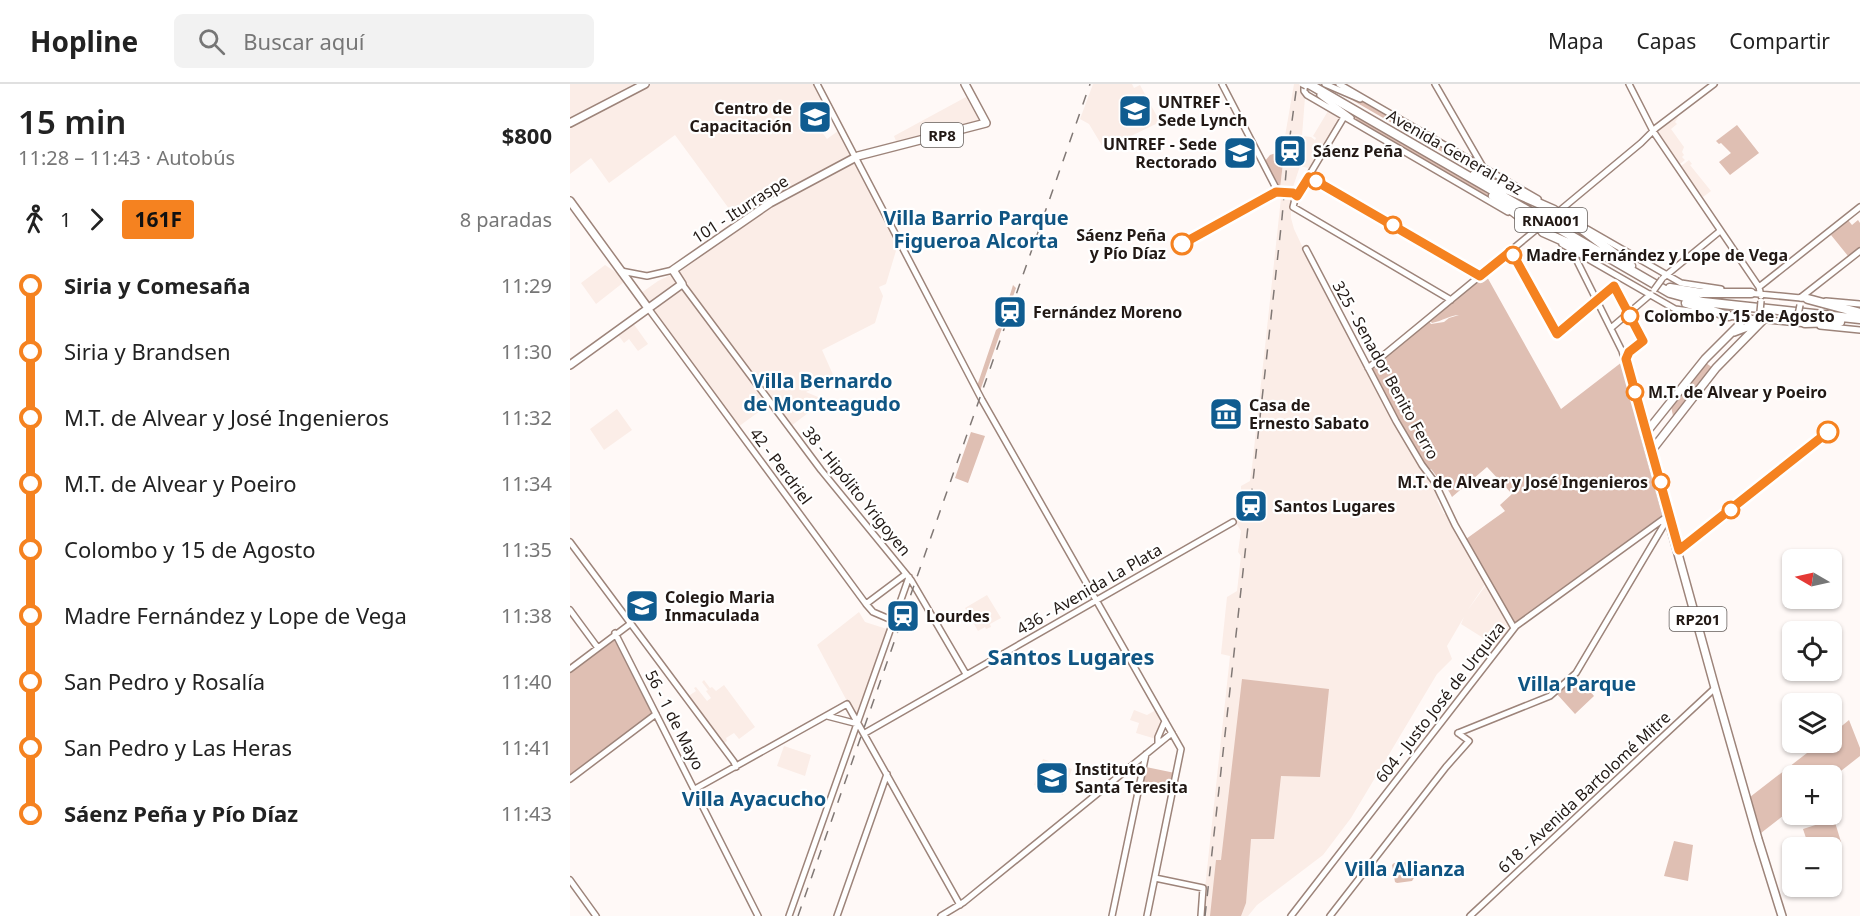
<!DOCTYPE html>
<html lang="es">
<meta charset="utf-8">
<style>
body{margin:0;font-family:"Noto Sans",sans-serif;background:#f2f2f2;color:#222;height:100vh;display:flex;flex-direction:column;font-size:22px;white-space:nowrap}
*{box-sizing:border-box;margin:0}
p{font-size:20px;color:#767676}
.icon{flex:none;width:33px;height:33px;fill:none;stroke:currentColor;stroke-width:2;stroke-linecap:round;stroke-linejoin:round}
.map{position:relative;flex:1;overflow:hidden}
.drawer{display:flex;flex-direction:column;background:#fff;width:570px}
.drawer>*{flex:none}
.badge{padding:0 12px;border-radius:4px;font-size:21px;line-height:39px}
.needle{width:39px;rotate:279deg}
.controls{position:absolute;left:1212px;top:465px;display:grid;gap:12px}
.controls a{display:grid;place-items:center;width:60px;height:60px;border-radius:9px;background:#fff;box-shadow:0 2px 4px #0004;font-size:30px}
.map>.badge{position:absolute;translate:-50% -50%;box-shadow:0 0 0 3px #fff}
.legs{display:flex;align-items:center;gap:9px;height:66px;padding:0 18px;font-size:20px}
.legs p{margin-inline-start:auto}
.summary{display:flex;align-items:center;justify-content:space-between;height:102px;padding:0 18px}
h1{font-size:33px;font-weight:600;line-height:45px}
ul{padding:0 18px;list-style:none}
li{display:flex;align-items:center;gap:21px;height:66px;font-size:22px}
li i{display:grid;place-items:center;width:9px;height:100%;margin:0 8px;background:currentColor}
li i::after{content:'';width:15px;height:15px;margin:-8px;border:4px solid;border-radius:50%;background:#fff}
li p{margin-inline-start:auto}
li:first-child i{background:linear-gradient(#0000 50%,currentColor 0)}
li:last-child i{background:linear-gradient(currentColor 50%,#0000 0)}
header{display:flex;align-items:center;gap:36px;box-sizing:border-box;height:84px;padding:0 30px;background:#fff;border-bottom:2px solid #e0e0e0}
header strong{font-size:28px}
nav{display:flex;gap:33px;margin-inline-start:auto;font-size:21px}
.search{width:420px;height:54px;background:#f2f2f2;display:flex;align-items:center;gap:15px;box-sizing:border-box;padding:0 21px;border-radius:9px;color:#767676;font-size:22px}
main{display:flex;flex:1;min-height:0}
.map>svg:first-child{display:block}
.built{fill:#fbede7}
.green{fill:#dfbfb3}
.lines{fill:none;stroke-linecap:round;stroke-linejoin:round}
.secondary-casing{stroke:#9d847a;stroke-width:8}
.primary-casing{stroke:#9d847a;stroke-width:10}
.highway-casing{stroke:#9d847a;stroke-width:11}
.secondary{stroke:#fff;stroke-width:5}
.primary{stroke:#fff;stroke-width:7}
.highway{stroke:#fff;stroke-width:8}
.rail{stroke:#807875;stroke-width:1.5;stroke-dasharray:10 10;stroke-linecap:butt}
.secondary-bridge-casing{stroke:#9d847a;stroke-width:8;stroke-linecap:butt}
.secondary-bridge{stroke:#fff;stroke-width:5}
.line-1-casing{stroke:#fff;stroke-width:14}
.line-1{stroke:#f58220;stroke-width:9}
.stop-1-dot{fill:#fff;stroke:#f58220;stroke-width:3}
.labels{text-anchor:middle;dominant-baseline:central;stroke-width:4.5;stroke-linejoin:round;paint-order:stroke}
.shield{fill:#fff;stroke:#645e5b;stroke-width:1.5}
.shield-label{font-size:15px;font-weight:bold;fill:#221915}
.poi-label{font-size:16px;font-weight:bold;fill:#221915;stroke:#fff;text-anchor:start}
.street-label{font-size:16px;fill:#221915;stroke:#fff}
.stop-label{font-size:16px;font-weight:bold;fill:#221915;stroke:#fff;text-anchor:start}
.quarter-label{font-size:20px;font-weight:bold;fill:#105583;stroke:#fff}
.district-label{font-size:22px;font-weight:bold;fill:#105583;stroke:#fff}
</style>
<header>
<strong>Hopline</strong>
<div class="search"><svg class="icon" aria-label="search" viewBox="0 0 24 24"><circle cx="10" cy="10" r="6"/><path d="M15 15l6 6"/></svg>Buscar aquí</div>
<nav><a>Mapa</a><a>Capas</a><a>Compartir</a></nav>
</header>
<main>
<section class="drawer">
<div class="summary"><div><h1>15 min</h1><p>11:28 – 11:43 · Autobús</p></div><b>$800</b></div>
<div class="legs"><svg class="icon" aria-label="walk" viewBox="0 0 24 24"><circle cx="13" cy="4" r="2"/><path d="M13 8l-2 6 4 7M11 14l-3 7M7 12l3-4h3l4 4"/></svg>1<svg class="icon" aria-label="forward" viewBox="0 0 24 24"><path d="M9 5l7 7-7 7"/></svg><b class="badge" style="background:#f58220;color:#111">161F</b><p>8 paradas</p></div>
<ul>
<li><i style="color:#f58220"></i><b>Siria y Comesaña</b><p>11:29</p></li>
<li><i style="color:#f58220"></i><span>Siria y Brandsen</span><p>11:30</p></li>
<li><i style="color:#f58220"></i><span>M.T. de Alvear y José Ingenieros</span><p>11:32</p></li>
<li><i style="color:#f58220"></i><span>M.T. de Alvear y Poeiro</span><p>11:34</p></li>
<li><i style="color:#f58220"></i><span>Colombo y 15 de Agosto</span><p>11:35</p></li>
<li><i style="color:#f58220"></i><span>Madre Fernández y Lope de Vega</span><p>11:38</p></li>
<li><i style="color:#f58220"></i><span>San Pedro y Rosalía</span><p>11:40</p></li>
<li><i style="color:#f58220"></i><span>San Pedro y Las Heras</span><p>11:41</p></li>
<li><i style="color:#f58220"></i><b>Sáenz Peña y Pío Díaz</b><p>11:43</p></li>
</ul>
</section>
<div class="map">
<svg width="1290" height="832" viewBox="0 0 1290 832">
<rect width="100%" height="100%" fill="#fff9f7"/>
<!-- built -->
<path class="built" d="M0,0H244L259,28L245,39L257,55L268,47L281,71L213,107L168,137L105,51L39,99L21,74L0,90Z
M523,0H562L564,4L570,1L590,38L534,65L519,40L510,35Z
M724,0H733L732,10L735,13L732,52L741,53L745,56L746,54L743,52L758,27L771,34L742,85L730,82L723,103L721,120V134L724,145L750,200L794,282V286L797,287L823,336L862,398L870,413L867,416L874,430H878L916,499L897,527L916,501L941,543L926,562L891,540L894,533L877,562L882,575L867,590L781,734L753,771L687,821L678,832H632L660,572L651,570L657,513L667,507L671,472L668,468L671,447L666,439L667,430L671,425L673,408L671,405V402L680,397L682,383L711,114L710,104L713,79L709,68L710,63L714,58Z
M396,13L409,36L326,57L324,52Z
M1106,32L1108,34L1105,38L1107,40L1101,45L1114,63L1112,68L1114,71L1112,73L1115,76L1110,80H1107L1087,47Z
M1119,76L1122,80L1120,81L1141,107L1133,113L1111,85V82Z
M282,80H285L328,160L316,200L309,203L313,212L305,239L252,266L264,293L236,308L255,316L221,342L202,318L168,343L71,209L88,197L107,188L198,123Z
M35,181L47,189L48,188L54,198L26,220L11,199Z
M63,239L78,260L68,267L59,255L54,259L48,251Z
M47,325L62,346L34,366L20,345Z
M417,511L431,534L420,540L421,543L416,545L415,543L408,547L395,524Z
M289,528L295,538L320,546L286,634L247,561Z
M134,596L140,604L142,603L146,607L154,601L185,643L169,655L164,649L156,654L157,657L152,660L117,613L126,607L124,604L126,603L137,617L141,614L136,607L138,606L132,598Z
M564,626L577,631L586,626L592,637L586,655L566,649L569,639L560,636Z
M214,662L241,671L235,692L207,682Z
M473,675L502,685L493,711L464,701Z"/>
<!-- green -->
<path class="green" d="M763,5L807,23L968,117L926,99Z
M777,28L899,96L939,126L798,45Z
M1167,41L1189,69L1160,91L1149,78L1161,69L1151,59L1149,60L1146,57Z
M709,68L713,79L710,104H713L712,107L709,105L695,77L700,71Z
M1278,136L1282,141L1288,136L1290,139V164L1280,172H1278L1261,151Z
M916,191L991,325L1052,278L1095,431L1094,433L945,540L896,455L935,427L930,421L942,410L917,383L882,413C877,402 868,395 861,385L858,386L801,286L859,237L861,240L874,238L879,234L889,231C881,231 872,237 862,239L859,236Z
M443,201L446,204L410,307L407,302L426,246L430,243Z
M1136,279L1143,284L1103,332L1101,322Z
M401,348L415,352L398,399L385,394Z
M44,555L82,630L0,691V588Z
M1007,592L1024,612L1005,630L986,609Z
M672,595L759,605L750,693L711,692L704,755H681L676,819L671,832H640L646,776H651Z
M1279,636L1290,664V672L1262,694V692H1222V725L1191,749L1180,713L1250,659L1262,658V650Z
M576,683L605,689L600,711L571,705Z
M1264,735L1271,758L1262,764L1239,763L1233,745Z
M1104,757L1123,761L1118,797L1094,792Z
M839,778L842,779L844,794L842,797L827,799L825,798L822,781L824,779Z"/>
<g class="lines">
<!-- secondary casing -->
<g class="secondary-casing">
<path id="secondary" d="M247,0L412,316L611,665L577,832
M652,0L708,108L723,109L727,112
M755,0L790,15
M769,0L968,115
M865,0L913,83
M1059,0L1083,47L1189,203L1191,212
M734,3V7L737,11L938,128
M750,11L781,34
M774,33L725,115L723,123L881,216
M739,93L910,192
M982,133L1071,59L1086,44L1144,0
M956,138L974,149
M1017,145L1111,199L1151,205
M992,160L1105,225L1142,230
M736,165L826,337L852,381L864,397L885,441L944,544
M1002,167L1052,267L1075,350
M51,187L77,192L103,186
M1094,193L1150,147
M112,200L251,386L341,496L396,590
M1189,203L1290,123
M1178,209L1241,215
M1230,214L1290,167
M1256,217L1290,220
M78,224L296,520L303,528L324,537
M1157,232L1237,240
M1250,242L1290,246
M1041,244L1081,210
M1054,271L1073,257L1059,230
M798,284L973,140
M0,458L164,678L166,683
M296,520L336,490
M0,526L28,564
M45,549L188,832
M0,585L60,540
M257,632L288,640
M295,649L663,438
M888,649L980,612L1006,589L1098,434
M588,659V653L595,637
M0,695L86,630
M125,705L277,620L390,821
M585,794L633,804L631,832
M0,796L26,832
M219,832L339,493
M267,832L317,690
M371,832L394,818L602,649
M542,832L576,670
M721,832L946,542L1099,431
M760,832L876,683L899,657L888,649
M900,832L1145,604"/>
</g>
<!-- primary casing -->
<g class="primary-casing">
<path id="primary" d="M0,39L75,0
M0,117L78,224
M1170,240L1135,275L1075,350L1145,604L1188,755L1212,832
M1164,248L1180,242L1188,234
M0,281L112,200L103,186L200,119L288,72L416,39L395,0
M1082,366L1146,284L1194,235"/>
</g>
<!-- highway casing -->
<g class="highway-casing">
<path id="highway" d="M739,0L1100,209L1133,218L1290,235
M904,91L984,126
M923,112L958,139
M997,134L1061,182
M973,148L1016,167
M1100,204L1131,209H1181
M1238,215L1290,229
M1116,219L1159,232
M1235,239L1270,238"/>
</g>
<!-- secondary -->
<use href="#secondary" class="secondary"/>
<!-- primary -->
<use href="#primary" class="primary"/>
<!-- highway -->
<use href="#highway" class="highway"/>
<!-- rail -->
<path class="rail" d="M228,832L520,0
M635,832L712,134L718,67L727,0"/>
<!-- secondary-bridge casing -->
<g class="secondary-bridge-casing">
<path id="secondary-bridge" d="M732,0L736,2
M973,140L982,133
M1084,206L1092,195
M1190,228L1191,217
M1228,231L1230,221"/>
</g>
<!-- secondary-bridge -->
<use href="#secondary-bridge" class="secondary-bridge"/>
</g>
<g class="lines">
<!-- line-1 casing -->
<g class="line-1-casing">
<path id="line-1" d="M612,160L706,108L723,109L727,112L739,93L910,192L941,167L987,250L1044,202L1073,257L1059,268L1056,275L1109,466L1258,348"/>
</g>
<!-- line-1 -->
<use href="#line-1" class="line-1"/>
</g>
<!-- icons -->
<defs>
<g id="university-square" transform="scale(1.725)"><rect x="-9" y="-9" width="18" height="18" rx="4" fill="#105c90" stroke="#fff"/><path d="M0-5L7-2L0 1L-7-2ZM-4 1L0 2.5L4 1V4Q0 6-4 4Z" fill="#fff"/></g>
<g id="station-square" transform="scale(1.725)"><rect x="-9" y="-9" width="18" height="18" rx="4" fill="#105c90" stroke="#fff"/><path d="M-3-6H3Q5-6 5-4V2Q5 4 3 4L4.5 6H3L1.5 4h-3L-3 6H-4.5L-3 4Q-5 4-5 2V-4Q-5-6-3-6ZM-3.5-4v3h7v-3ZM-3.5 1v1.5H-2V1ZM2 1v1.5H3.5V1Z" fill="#fff"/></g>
<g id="museum-square" transform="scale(1.725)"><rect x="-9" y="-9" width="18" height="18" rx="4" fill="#105c90" stroke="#fff"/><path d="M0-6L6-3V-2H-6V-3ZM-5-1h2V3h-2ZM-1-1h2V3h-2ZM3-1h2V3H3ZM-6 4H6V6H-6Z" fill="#fff"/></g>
</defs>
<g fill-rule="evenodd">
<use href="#university-square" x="565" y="27"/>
<use href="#university-square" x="245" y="33"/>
<use href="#station-square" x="720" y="67"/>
<use href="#university-square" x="670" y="69"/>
<use href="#station-square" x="440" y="228"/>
<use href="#museum-square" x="656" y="330"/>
<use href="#station-square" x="681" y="422"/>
<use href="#university-square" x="72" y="522"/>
<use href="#station-square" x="333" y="532"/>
<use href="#university-square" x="482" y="694"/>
</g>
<!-- markers -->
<g class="stop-1-dot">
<circle cx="746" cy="97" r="8"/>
<circle cx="823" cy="141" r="8"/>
<circle cx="612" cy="160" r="10"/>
<circle cx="943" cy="171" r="8"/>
<circle cx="1060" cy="232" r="8"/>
<circle cx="1065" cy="308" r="8"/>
<circle cx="1258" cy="348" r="10"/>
<circle cx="1091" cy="398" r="8"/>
<circle cx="1161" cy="426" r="8"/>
</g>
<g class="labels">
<!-- shield labels -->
<g class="shield">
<rect x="351" y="39" width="42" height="24" rx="4.5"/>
<rect x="945" y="124" width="72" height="24" rx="4.5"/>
<rect x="1099.5" y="523" width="57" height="24" rx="4.5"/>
</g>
<g class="shield-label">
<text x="372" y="51">RP8</text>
<text x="981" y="136">RNA001</text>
<text x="1128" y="535">RP201</text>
</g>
<!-- poi labels -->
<g class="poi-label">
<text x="588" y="18">UNTREF -<tspan x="588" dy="18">Sede Lynch</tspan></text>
<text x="222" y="24" text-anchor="end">Centro de<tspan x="222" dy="18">Capacitación</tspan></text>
<text x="647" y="60" text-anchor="end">UNTREF - Sede<tspan x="647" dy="18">Rectorado</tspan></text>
<text x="743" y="67">Sáenz Peña</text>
<text x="463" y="228">Fernández Moreno</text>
<text x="679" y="321">Casa de<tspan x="679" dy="18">Ernesto Sabato</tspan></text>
<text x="704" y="422">Santos Lugares</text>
<text x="95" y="513">Colegio Maria<tspan x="95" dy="18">Inmaculada</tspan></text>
<text x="356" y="532">Lourdes</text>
<text x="505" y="685">Instituto<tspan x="505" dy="18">Santa Teresita</tspan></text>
</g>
<!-- street labels -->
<g class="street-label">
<text transform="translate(885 68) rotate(30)">Avenida General Paz</text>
<text transform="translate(170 125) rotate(-33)">101 - Iturraspe</text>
<text transform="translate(816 286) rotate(61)">325 - Senador Benito Ferro</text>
<text transform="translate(211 382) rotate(53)">42 - Perdriel</text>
<text transform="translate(287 407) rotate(51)">38 - Hipólito Yrigoyen</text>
<text transform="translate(519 505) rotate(-30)">436 - Avenida La Plata</text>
<text transform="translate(870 618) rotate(-52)">604 - Justo José de Urquiza</text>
<text transform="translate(105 636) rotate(63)">56 - 1 de Mayo</text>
<text transform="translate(1014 708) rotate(-43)">618 - Avenida Bartolomé Mitre</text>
</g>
<!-- stop labels -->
<g class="stop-label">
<text x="596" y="151" text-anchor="end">Sáenz Peña<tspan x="596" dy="18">y Pío Díaz</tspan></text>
<text x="956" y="171">Madre Fernández y Lope de Vega</text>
<text x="1074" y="232">Colombo y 15 de Agosto</text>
<text x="1078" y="308">M.T. de Alvear y Poeiro</text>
<text x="1078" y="398" text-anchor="end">M.T. de Alvear y José Ingenieros</text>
</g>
<!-- quarter labels -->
<g class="quarter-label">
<text x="406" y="133">Villa Barrio Parque<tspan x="406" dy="23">Figueroa Alcorta</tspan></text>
<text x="252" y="296">Villa Bernardo<tspan x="252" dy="23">de Monteagudo</tspan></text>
<text x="1007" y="599">Villa Parque</text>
<text x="184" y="714">Villa Ayacucho</text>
<text x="835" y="784">Villa Alianza</text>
</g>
<!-- district labels -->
<g class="district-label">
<text x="501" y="572">Santos Lugares</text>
</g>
</g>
</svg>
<div class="controls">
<a><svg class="needle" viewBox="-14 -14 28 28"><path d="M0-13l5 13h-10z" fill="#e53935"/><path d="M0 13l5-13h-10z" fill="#767676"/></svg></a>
<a><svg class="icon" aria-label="locate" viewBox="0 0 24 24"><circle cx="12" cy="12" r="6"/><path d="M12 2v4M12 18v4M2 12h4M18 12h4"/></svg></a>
<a><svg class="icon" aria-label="layers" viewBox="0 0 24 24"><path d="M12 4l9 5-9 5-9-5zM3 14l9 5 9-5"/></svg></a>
<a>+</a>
<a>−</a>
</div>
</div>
</main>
